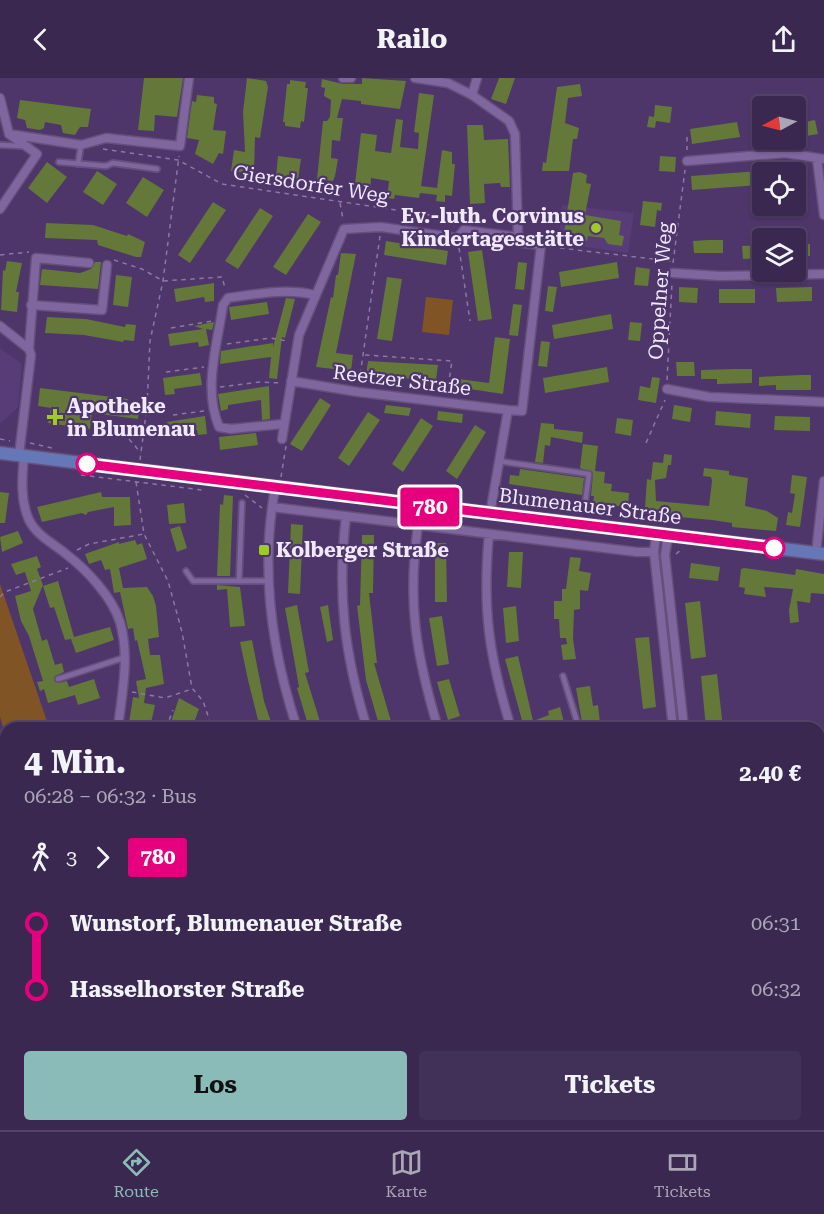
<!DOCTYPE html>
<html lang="de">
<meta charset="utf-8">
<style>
body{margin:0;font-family:"Roboto Serif",serif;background:#413057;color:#f1f3f6;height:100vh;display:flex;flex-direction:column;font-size:22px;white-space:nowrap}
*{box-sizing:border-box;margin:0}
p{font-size:20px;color:#aba6b7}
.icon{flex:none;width:33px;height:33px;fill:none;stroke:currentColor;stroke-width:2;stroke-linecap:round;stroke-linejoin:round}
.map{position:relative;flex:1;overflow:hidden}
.panel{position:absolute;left:0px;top:644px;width:825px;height:410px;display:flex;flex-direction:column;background:#3a2850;border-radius:18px 18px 0 0;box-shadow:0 2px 4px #0004,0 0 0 2px #544467}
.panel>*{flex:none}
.badge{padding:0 12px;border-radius:4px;font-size:21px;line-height:39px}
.needle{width:39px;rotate:263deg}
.controls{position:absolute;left:752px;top:18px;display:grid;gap:12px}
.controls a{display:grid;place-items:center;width:54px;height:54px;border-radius:6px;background:#3a2850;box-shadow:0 2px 4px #0004,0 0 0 2px #544467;font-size:30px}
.map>.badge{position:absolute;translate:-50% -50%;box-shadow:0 0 0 3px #fff}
.legs{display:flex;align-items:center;gap:9px;height:66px;padding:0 24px;font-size:20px}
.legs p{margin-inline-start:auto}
.headline{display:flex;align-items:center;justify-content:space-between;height:102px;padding:0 24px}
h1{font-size:33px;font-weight:700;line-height:45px}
.button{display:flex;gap:12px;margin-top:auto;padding:12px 24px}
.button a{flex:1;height:69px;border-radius:6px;background:#8bbbb9;color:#111;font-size:24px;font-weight:700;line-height:69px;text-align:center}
.button a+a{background:#413057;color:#f1f3f6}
ul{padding:0 24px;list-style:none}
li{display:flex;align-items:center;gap:21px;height:66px;font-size:22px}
li i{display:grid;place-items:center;width:9px;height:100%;margin:0 8px;background:currentColor}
li i::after{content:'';width:15px;height:15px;margin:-8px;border:4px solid;border-radius:50%;background:#3a2850}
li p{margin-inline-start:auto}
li:first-child i{background:linear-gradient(#0000 50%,currentColor 0)}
li:last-child i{background:linear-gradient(currentColor 50%,#0000 0)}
header{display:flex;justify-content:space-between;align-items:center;height:78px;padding:0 24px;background:#3a2850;font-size:27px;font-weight:700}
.dock{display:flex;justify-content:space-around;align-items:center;height:84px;border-top:2px solid #544467;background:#3a2850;font-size:16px;color:#aba6b7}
.dock a{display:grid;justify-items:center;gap:3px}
.dock .on{color:#8bbbb9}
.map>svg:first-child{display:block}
.built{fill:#583c78}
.green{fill:#815426}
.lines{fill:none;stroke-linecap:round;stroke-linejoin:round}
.stream{stroke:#5b112c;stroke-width:3}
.building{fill:#647839}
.lane-casing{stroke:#65507a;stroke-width:8}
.street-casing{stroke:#65507a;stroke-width:11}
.secondary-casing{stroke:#65507a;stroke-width:15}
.path{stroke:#8c79a1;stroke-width:1.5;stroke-dasharray:4.5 4.5;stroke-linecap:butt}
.lane{stroke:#7f669f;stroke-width:4.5}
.street{stroke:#7f669f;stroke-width:8}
.secondary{stroke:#6577b6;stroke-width:12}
.line-1-casing{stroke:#fff;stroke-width:14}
.line-1{stroke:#e6007e;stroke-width:9}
.poi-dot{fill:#a0c92b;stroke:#4e356a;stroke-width:2}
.stop-1-dot{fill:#fff;stroke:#e6007e;stroke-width:3}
.labels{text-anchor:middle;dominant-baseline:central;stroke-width:4.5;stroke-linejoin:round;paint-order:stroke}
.street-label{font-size:20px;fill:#f0e8fb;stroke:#4e356a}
.poi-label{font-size:20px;font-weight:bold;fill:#f0e8fb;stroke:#4e356a;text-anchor:start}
</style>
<header><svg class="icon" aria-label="back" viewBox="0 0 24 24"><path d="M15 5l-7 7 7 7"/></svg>Railo<svg class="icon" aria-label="share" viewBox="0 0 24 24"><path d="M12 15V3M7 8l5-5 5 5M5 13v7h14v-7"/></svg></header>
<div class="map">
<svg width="824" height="1052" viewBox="0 0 824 1052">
<rect width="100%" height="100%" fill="#4e356a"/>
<!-- built -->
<path class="built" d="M562,127L634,135L628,175L558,165Z
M0,270L22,286L18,329L0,346Z"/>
<!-- green -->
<path class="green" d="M426,219L453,222L449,257L422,254Z
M0,506L49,649L6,650V658L0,639Z
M0,688L6,712L0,719L6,733V960L0,957Z
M127,1047H208L209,1052H129Z"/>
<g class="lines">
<!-- stream -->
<path class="stream" d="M0,954L6,957
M104,1047L109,1052"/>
</g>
<!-- building -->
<path class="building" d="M144,0H183L177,39L155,37L154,53L138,52Z
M247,0L266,3L268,9L260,60L255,59L254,96L231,93L234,72L245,74L243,34Z
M362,0L406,3L400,31L361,26V23L342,21L337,40H343L340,63L332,62L331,80L338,81L335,98L333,103L317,101L323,43H327L330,39L331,22L324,18L325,10L321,9L322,1L343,6H362Z
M499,0H515L506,26L491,21Z
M290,2L306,4L305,10H308L304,44L301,43L300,50L285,48V44H283L287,6H290Z
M580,6L582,18L568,20L565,45L579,50L577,61H573L569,93H542L543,84L546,85L557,9Z
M419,15L434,17L421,108L437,110L442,72L452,74V86H455L452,118L445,117V124L436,123L437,117L420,115L419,120L395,117L394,121L387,120L389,103L371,100L370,116L354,114L361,55L377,57L375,73L391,75L396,41L403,42L400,69L418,71L419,55L414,54Z
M197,17L214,19V25L217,26L213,52L226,53L223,76L219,75L213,86L195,76L199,62L187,60L192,23L196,24Z
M20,22L91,31L88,49H80L75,57L63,55L61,47L45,44L44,50L40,52L27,50L25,42L17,40Z
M655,27L672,29L670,45L656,43L655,50L647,49L649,38L654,39Z
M815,42L818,56L795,60V46Z
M737,44L740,59L692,66L690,51Z
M467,47H483L484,62L508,61L510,109H501L500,105L484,106L485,125L470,126Z
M278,78L301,81L298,102L276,99Z
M660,78L676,79L675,94L659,93Z
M47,84L67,99L47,125L28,110Z
M97,93L117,106L103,127L83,114Z
M759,93V107L692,112L691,98Z
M580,94L587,97L586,105L591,106L585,137L621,143L619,157L624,158L622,168L608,166L604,160L588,158L587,163L579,162V157L564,155L573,95Z
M143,99L164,112L147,139L126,125Z
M643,123L662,125L661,133L657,132L655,149L640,147Z
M213,124L226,132L190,185L178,177Z
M260,130L273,138L238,191L225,183Z
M308,136L321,144L286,197L273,189Z
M46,145L93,147L127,158L128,156L145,164L141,179H136L98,167L97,162L45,160Z
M708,162H723V175H694L693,163Z
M386,163L448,173L446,187L384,177Z
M795,166H810V178H795Z
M762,167V180L743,181L742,168Z
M482,172L492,241L478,243L468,174Z
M341,175L356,176L336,275L353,277L351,293L316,289L331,219L333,220L336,197H338Z
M7,183L22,185L16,214H19L17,234L1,232L3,192L5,193Z
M95,184H101L98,211L40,207L42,191L80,195L91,191Z
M518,184L527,185L524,212L515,211Z
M617,184L619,200L561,209L559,194Z
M636,189L650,191L648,208L634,207Z
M116,197L132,199L128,229L113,227Z
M387,199L402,201L392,263L377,261Z
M214,205V223L205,224L204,219L176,224L174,211Z
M548,208L557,209L553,234L545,233Z
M679,209L698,210L697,225L679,224Z
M812,209V223L777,224L776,210Z
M719,211H755V225H719Z
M286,220L295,221L285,260L282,259L277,301L269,300L271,279L220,286L221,273L273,265V269Z
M267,224L269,236L231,242L229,229Z
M513,226L522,227L518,258L509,257Z
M611,236L613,251L554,261L552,247Z
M47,239L86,241L125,249L126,246L136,247L134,263L124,262L123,264L84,257L45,255Z
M214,244L212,252L206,251L209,267L199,269L198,264L170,268L168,256L203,251L194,248Z
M630,244L642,245L640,263L628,262Z
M495,259L510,261L503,316L450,308L451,300L489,305Z
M541,263L550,264L547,289L538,288Z
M368,283L438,287L436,302L366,298Z
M676,284H694L695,298H677Z
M607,289L609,304L545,315L543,300Z
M734,291H752V305L717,306V301H701V292Z
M200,295L202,307L174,311L175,316L165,317L163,300Z
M801,297H811V312H776V307L759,308V299Z
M652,299L660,300L656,325L638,322L640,308L650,310Z
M269,308L270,341L262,342L261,322L228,327V331L221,333L218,316Z
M40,310L128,321L127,327L139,329L138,341L92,335L90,351L48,345L51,330L38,328Z
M320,320L331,327L302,373L290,366Z
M386,327L411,330L409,338L384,335Z
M674,327L692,330L690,344L672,341Z
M438,333L463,336L462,345L437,342Z
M716,333L751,336L750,350L715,347Z
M368,334L380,342L349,388L338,380Z
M205,338L207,356L198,357L197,352L169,356L167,344Z
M775,338L810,339V353L774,352Z
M421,340L433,348L403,394L392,386Z
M617,340L633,342L631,358L615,355Z
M541,345L554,346V351L583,354L582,365L551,359L550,368L545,367L543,385L535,384Z
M475,347L486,354L457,401L446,393Z
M256,355L258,367L220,372L219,359Z
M583,366L598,368L595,393L605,394L604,405L612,406L611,413L629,415L628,429L593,426L594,418H591L593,395L580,390Z
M664,376L672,377L671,387H668L666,400L655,402L656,423L709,428L712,403L711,399L703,398L704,390L729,393V397L748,400L745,428L767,433L778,440L776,453L732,449V445L712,442L647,436L648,429H645L647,401L651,402L653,384L663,385Z
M520,391L584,400L582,417L509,406L510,397L519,398Z
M792,397L807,399L800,449L786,447L788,434L792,435L795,416L790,415Z
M0,414L9,415L5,445H0Z
M101,414L102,419H130L131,447L114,448V429L88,434L86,437L82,435L42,444L37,429Z
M224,417L233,418L230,498H217L220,426L223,427Z
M184,425L186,445L169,446L167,427Z
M291,446L303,447L300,516L288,515Z
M180,448L187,470L177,474L170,451Z
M18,453L23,465L2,474L0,459Z
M362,457H374L373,515H369L377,585H374L393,650H380L366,602L357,528L360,527Z
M135,462L137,467L142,465L147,481L119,490L123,510L147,509L153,518L156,528L159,559L148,561L150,577H160L164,606L146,610L144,625L155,627L151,645L141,643V648L129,645L133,619L139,620L136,603L146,601L137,562L135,563L133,550L128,551L120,514L114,515L110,491L105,492L101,482L89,486L85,476L119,464V466Z
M435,465H446L447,524H435Z
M509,474H523L521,510L507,509Z
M37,478L41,489L37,491L43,507L33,531L42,563L47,561L55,587L62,585L64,594L55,598L54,603L58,605L67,603L69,609L94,601L100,620L78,627L75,617L48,625L44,611L40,613L37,604L43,603L29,558L21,543L15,518L31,513L25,494L16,497L11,486Z
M570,479L581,480L579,493L591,495L588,513L580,512V531L574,532L573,561L576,581L563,582L561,567L567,566L566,560H560L559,541H554V523H562V511H566Z
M691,485L720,489L718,503L689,500Z
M744,490L795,497L796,491L824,496V516L811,515L810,525L797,523L799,544L790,545L789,532L793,511L764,509L766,519L744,516L745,510L739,509L741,491Z
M58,503L74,559L110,549L114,562L76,575L71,561L65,562L54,529L50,530L43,508Z
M217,507L240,509L245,548L230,549L227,511L217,512Z
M700,523L706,579L691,581L685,525Z
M297,527L309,594L305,595L322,650H309L297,610L299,609L285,530Z
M328,527L333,562L327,564L320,529Z
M516,528L519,563L506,565L503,530Z
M442,538L449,586L437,588L429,540Z
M649,559L656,629L643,631L635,560Z
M252,562L264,623L273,650H260L248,602L240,564Z
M518,578L533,643L549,637L548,633L560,629L564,644L538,650H517L523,646L505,581Z
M717,596L723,650H706L701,598Z
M449,601L460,638L448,642L437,604Z
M590,608L593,628L598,627L600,645L583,650L576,610Z
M179,620L199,631L192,650H174L176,646L171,644Z"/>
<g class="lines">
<!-- lane casing -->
<g class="lane-casing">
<path id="lane" d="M0,67L22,68
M59,84L106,88L113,85L157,91
M78,86L81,67
M498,383L589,396L585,426
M242,425L239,503H268
M186,493L193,503H239
M563,598L579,650
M58,601L126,579"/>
</g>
<!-- street casing -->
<g class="street-casing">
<path id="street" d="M343,0H351
M415,0L448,5L472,17L509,43L515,56L518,159
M472,17L477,0
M0,20L9,56
M9,56L81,67L106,60L180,68L189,0
M817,81L824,137
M687,83L785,75L824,81
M0,131L37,76L9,56
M673,195L720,198L824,196
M31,227L102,232L107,187
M0,248L29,271L31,277L19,377
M29,271L36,180L89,185
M291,303L358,314L508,332
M667,311L709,319L824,324
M283,346L231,351L219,349C203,310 217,268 223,227L228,220C257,216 286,210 315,217
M282,361L299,257L344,151L381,149L457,160L464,152L518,159
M24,378C22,399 20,422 29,442C37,458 53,465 66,476C87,492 112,519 120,544C130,579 122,614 118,650
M275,411C260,492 271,571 297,650
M272,429L637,474H654
M490,436L508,332L522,333L541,167L522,165L518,159
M346,438C337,515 344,575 367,650
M418,448C407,524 416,577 438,650
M489,456C482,531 489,578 511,650
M656,457L654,474L673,650
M668,458L665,477L684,650
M816,475L824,403
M646,650L678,646
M819,761H824
M819,1025L824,1024
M436,1047L438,1052
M574,1052L619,1047"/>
</g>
<!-- secondary casing -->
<g class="secondary-casing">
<path id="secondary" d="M0,375L824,476"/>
</g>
<!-- path -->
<path class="path" d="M687,59V72
M103,71L178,82L222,106L463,142
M340,125L343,141
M551,169L671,183
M459,170L470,243
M0,177L29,174
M114,182L142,191L163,203L222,199L225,210
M673,185L685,92
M171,250L212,243
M227,266L270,260L287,263
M365,277L452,283L447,316
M166,294L204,289
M667,302L672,205
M359,305L380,158
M220,309L260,304L281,305
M173,337L204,333
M0,361L10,363
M129,361L141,375
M30,365L52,370
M646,365L665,322
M140,382L147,328L150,263L163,203L179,78
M81,397L202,412
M281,399L286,368
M136,404L144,456L168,503L182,554L192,610L203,623L212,650
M245,417L262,430
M77,472L89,466L144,456
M676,476L683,470
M0,519L5,514L68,490
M132,614L165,620L192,611
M166,650L173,632
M0,667L6,686
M124,1047L125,1052
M270,1047L274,1052
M789,1047V1052
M206,1052L228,1047"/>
<!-- lane -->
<use href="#lane" class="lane"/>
<!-- street -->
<use href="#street" class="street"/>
<!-- secondary -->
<use href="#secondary" class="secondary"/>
</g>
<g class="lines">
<!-- line-1 casing -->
<g class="line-1-casing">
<path id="line-1" d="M87,386L774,470"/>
</g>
<!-- line-1 -->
<use href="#line-1" class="line-1"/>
</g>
<!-- markers -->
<g class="poi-dot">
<circle cx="596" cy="150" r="6"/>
<path d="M52 330h6v6h6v6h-6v6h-6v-6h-6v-6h6z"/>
<rect x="258" y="466" width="12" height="12" rx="3"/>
</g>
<g class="stop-1-dot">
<circle cx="87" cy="386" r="10"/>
<circle cx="774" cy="470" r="10"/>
</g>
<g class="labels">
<!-- street labels -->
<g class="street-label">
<text transform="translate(311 106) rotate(9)">Giersdorfer Weg</text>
<text transform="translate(660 213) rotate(-86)">Oppelner Weg</text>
<text transform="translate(402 302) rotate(7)">Reetzer Straße</text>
<text transform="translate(590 428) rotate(7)">Blumenauer Straße</text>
</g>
<!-- poi labels -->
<g class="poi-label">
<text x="584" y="138" text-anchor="end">Ev.-luth. Corvinus<tspan x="584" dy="23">Kindertagesstätte</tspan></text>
<text x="67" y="328">Apotheke<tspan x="67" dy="23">in Blumenau</tspan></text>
<text x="276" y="472">Kolberger Straße</text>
</g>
</g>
</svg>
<div class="controls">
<a><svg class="needle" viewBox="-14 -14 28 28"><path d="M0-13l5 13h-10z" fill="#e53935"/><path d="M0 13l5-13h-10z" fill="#aba6b7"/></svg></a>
<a><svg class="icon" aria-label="locate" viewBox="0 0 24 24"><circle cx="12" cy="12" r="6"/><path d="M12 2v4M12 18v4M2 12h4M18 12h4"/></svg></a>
<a><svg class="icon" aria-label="layers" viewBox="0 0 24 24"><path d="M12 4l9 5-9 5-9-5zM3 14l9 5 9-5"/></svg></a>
</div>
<b class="badge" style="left:430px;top:429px;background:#e6007e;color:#fff">780</b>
<section class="panel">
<div class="headline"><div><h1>4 Min.</h1><p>06:28 – 06:32 · Bus</p></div><b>2.40 €</b></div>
<div class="legs"><svg class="icon" aria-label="walk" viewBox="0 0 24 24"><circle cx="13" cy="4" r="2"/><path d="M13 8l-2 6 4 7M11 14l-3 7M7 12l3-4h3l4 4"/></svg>3<svg class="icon" aria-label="forward" viewBox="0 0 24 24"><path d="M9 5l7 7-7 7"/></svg><b class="badge" style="background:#e6007e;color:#fff">780</b></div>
<ul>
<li><i style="color:#e6007e"></i><b>Wunstorf, Blumenauer Straße</b><p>06:31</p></li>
<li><i style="color:#e6007e"></i><b>Hasselhorster Straße</b><p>06:32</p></li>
</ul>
<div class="button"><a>Los</a><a>Tickets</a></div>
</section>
</div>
<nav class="dock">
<a class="on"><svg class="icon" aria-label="directions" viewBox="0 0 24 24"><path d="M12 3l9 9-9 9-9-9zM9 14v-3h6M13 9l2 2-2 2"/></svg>Route</a>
<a><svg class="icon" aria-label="map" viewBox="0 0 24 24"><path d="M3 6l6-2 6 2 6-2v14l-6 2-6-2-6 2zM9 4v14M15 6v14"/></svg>Karte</a>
<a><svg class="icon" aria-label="tickets" viewBox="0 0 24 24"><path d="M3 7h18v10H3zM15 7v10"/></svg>Tickets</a>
</nav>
